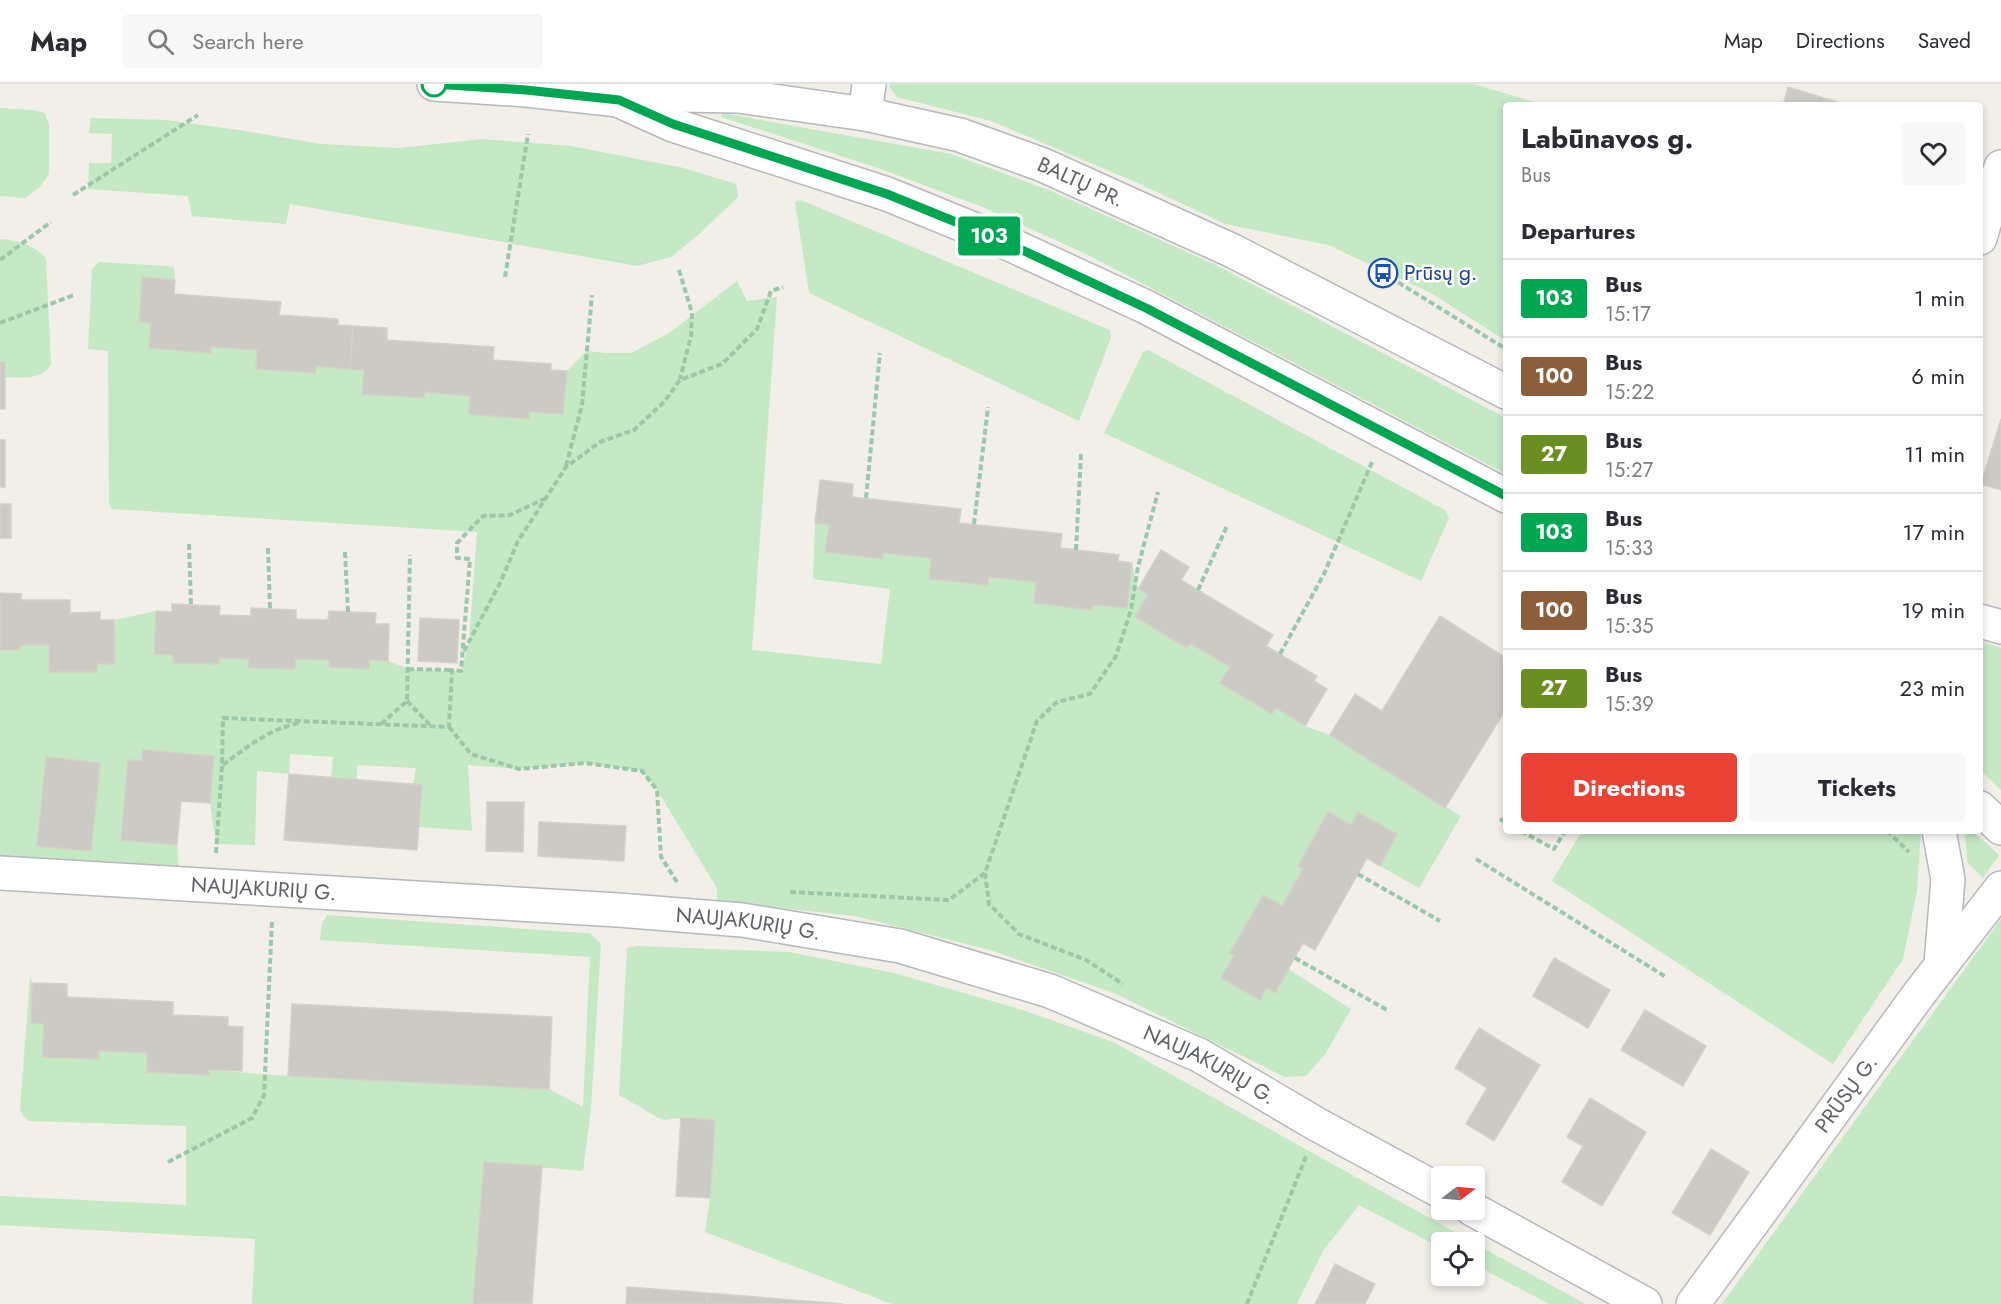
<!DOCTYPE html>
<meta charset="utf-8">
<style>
body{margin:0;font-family:Jost,sans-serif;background:#f7f7f7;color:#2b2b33;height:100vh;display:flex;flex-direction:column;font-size:22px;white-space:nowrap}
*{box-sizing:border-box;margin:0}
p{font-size:20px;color:#7c7c81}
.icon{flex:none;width:33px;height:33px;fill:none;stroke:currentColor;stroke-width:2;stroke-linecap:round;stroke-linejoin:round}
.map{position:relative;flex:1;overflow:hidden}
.details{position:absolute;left:1503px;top:18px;width:480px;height:732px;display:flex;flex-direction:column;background:#fff;border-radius:6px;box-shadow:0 3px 9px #0003}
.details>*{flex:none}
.badge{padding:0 12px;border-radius:4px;font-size:21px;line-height:39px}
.needle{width:39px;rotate:74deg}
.buttons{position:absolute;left:1431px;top:1082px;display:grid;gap:12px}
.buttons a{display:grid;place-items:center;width:54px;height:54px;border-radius:6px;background:#fff;box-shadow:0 3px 9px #0003;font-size:30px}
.map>.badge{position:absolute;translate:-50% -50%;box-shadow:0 0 0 3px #fff}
h2{padding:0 18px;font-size:22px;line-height:54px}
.round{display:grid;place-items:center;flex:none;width:63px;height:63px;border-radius:6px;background:#f7f7f7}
.overview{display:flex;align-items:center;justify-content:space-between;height:102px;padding:0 18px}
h1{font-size:28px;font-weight:700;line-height:45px}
.primary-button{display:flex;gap:12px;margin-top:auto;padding:12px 18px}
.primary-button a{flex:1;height:69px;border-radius:6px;background:#ea4335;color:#fff;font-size:24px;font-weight:700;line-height:69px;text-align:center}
.primary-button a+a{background:#f7f7f7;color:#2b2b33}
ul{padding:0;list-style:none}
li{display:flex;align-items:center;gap:18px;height:78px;padding:0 18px;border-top:2px solid #e1e1e2}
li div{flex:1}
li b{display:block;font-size:22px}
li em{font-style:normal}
li .badge{min-width:66px;font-weight:700;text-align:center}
header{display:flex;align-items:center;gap:36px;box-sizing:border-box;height:84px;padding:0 30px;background:#fff;border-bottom:2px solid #e1e1e2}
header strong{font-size:28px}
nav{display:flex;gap:33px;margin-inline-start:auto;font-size:21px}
.search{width:420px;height:54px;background:#f7f7f7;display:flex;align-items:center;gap:15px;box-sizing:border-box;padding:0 21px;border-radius:6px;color:#7c7c81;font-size:22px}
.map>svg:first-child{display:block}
.green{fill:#c5e8c5}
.building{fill:#cccac5;stroke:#d6d1c6;stroke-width:1.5}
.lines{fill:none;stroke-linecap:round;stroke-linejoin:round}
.minor-casing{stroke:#b5b8bc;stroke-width:36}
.tertiary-casing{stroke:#b5b8bc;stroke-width:36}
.secondary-casing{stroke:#b6babf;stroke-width:36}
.path{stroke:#9cc7a9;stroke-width:4;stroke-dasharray:6 3;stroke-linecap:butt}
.minor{stroke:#fff;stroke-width:33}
.tertiary{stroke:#fff;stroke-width:33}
.secondary{stroke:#fff;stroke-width:33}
.line-casing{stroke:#fff;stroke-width:14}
.line{stroke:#00a651;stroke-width:9}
.stop-dot{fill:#fff;stroke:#00a651;stroke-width:3}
.labels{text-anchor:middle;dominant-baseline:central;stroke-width:5;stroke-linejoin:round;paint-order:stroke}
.street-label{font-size:21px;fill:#5f6368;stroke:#fff}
.transit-label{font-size:21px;fill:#164399;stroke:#fff;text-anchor:start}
</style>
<header>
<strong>Map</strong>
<div class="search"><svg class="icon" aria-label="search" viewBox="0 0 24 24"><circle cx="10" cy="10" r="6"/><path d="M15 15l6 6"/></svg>Search here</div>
<nav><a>Map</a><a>Directions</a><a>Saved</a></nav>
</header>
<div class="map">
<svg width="2001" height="1220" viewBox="0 0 2001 1220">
<rect width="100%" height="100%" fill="#f1efe8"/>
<!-- green -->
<path class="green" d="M889,0H1475L1543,21H1506V257L1431,209L1328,161L1225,140L1140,100L991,37L897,13L890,4Z
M0,24L33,26L45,29L49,41V90L39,104L25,114L0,112Z
M722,29L951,70L1049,106L1218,182L1506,334V390L1086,170L980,122L875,83L721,33Z
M91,34L166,36L239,46L321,60L400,64L482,55L571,62L684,84L736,100L738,113L698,151L671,173L637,182L290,120L286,140L192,132L188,112L88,105L89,79H111L112,50L89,49Z
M801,116L1110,246L1111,254L1079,337L809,209L795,118Z
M0,155C18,156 34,161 46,174L51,281C40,297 22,293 5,293V278H0Z
M99,178L168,182L174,184L175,196L143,193L151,239L150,264L210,268L211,263L257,266L256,285L315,289L316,282L364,286L363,310L423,314L424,308L470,312L469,330L528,335L529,328L563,330L567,287L587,267L606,269H631L669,249L737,197L747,217L777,213L752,566L881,580L890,505L813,495L815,439L829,441L826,468L883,474V469L931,474L929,495L988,501L989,493L1036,498L1034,519L1092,526L1093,521L1127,524L1132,479L1138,505L1148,511L1135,533L1187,564L1190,559L1230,583L1221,600L1272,630L1276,624L1305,642L1330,651L1461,732L1419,804L1380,782L1397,750L1358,728L1351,741L1328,729L1298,782L1303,785L1282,822L1263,811L1230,868L1234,871L1221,894L1260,916L1267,904L1288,885L1351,925L1326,969L1306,992L1285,993L1114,909L990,866L855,832L717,817V804L657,706L642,687L585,679L519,685L468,681L472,747L419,743L422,701L413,700L416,684L357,681V696L331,693L333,673L290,670L289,690L257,687L255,761L216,760L210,719L214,672L143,666L142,677L128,676L121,756L177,761L179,783L0,773V566H19L20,561H49L50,588H97V580H115L114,536L156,527L154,570L173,571V579L218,580L219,574L249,575V584L294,585L296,575L329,576V583L369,585L370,576L388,577L408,585L461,587L469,558L477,448L112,425L109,420L108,267L88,265L92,185Z
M1148,266L1445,426L1449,434L1421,497L1104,349L1143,268Z
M1980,557L2001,564V706L1980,686Z
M1582,747H1921L1917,807L1903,875L1833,980L1552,797Z
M1965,747H1973L1999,771L1983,794L1967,778Z
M327,831L584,849H590L601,860L591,1025L583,1087L484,1078L473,1220H252L255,1155L0,1141V1112L186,1121V1042L29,1037L23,1032L20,1025L30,893L32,899L31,939L44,940L99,975V967L147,969V988L208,991L209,986L288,992L549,1005L583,1023L590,873L320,856L322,839Z
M2001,835V1220H1722Z
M638,862L789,868L894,889L1023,926L1113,958L1473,1158H1442L1441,1164L1359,1121L1323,1167L1297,1220H892L705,1148L710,1114L715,1037L681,1034L662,1036L619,1011L627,864Z
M1474,1159L1580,1217L1585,1220H1549L1475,1181Z"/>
<!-- building -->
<path class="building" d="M1788,3L1837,18L1836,21H1783Z
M142,193L175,196L174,210L281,218L279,231L338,235V241L353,242L350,285L316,282L315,289L256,285L257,266L211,263V269L149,264L151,239L139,238Z
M353,242L387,244V256L494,263L493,276L551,280V286L567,287L563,330L529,328V335L469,330L470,312L424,308V314L362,310L364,286L350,285Z
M0,278H5V325H0Z
M2001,335V406L1981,400Z
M0,356H5V403H0Z
M820,396L853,400L852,413L961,425L959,439L1062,450L1060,464L1119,471L1118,477L1132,479L1127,524L1093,521L1092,526L1034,519L1036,498L989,493L988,501L929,495L931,474L883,469V475L825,468L829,441L815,439Z
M0,420H11V454H0Z
M1161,466L1189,483L1181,496L1273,551L1266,562L1317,592L1314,597L1327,605L1305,642L1276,624L1272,630L1220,599L1230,583L1190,559L1187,564L1135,533L1148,511L1138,505Z
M0,509L21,510V516H70V529L100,528V536H114L115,580H97V588H49V561H20L19,566H0Z
M172,520L220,522L219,531L251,532V524L296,526V535L328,536L329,527L376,529L375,540H389L388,577L370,576L369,585L329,583V576L296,575L295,585L248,584L249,575L219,574V580L173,579V571L154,570L156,527L172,528Z
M1440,532L1506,574V625L1445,724L1330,651L1355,610L1382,627Z
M420,534L459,536L457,579L418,577Z
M143,666L214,672L210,719L181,717L177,761L121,756L128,676L142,677Z
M46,673L100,679L91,767L37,762Z
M289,690L422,701L417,766L284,756Z
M487,718H524L523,768L486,767Z
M1328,728L1351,741L1358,728L1397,750L1380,782L1367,774L1315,866L1303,859L1275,909L1267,904L1260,916L1221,894L1234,871L1230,869L1263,811L1282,822L1303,785L1298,782Z
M539,738L626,742L624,777L538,772Z
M1554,874L1610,906L1588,944L1533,912Z
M32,899L67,900V913L173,918V931L228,933V942L243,943L242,987L209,986V991L147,988V969L99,967V975L42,973L44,940L31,939Z
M292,920L552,933L549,1005L288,992Z
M1645,926L1706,962L1683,1002L1621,966Z
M1479,944L1540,981L1494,1057L1466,1040L1487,1004L1455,984Z
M1590,1014L1646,1048L1602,1122L1562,1098L1583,1062L1567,1053Z
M681,1034L715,1036L710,1114L676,1112Z
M1711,1065L1749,1088L1710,1151L1672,1129Z
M484,1078L542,1082L532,1220H473Z
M1335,1180L1375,1200L1365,1220H1315Z
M627,1203L707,1209V1220H626Z
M707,1209L843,1220H707Z"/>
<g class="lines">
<!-- minor casing -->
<g class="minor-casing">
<g id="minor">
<path d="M865,30L869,0"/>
<path d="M1980,154L2001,83"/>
<path id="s1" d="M0,789L618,826L742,836L900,862L1050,907L1199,971L1318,1041L1442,1108"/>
<path d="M1472,1125L1645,1220"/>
</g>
</g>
<!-- tertiary casing -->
<g class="tertiary-casing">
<g id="tertiary">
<path id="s2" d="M434,0L526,6L619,16L682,11L738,12L865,30L960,51L1043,81L1233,167L1506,308"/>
<path d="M620,17L673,41L887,110L1005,158L1146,223L1506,412"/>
<path d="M1980,537L2001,543"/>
<path d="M1980,724L2001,744"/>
<path d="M1939,747L1948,795L1941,880"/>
</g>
</g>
<!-- secondary casing -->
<g class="secondary-casing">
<g id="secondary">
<path id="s3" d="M1693,1220L1919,910L2001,804"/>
</g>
</g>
<!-- path -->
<path class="path" d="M73,111L198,31
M0,176L51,138
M679,186L692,229L691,252L680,295
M1383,189L1506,265
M505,193L528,50
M0,239L74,211
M566,382L582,321L592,211
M866,414L880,269
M974,440L988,323
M189,460L191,521
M268,464L270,525
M1076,466L1081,370
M345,468L348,528
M1198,506L1227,442
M464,567L500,499L518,457L566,383L600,358L634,346L664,318L680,296L722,280L757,245L771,207L783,203
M1280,570L1324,490L1372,378
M408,585L452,586
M407,617L431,642
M381,640L407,617L410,471
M449,643L471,670L519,685L585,679L642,687L657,706L661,773L677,798
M223,681C247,663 269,645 299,639
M1500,735L1506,738
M1521,747L1554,765L1565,747
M1887,747L1909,768
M216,769L222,682L223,634L449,643L452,586L461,587L470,475L457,474V459L483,432L510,431L544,415
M1476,775L1666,893
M985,789L989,820L1019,850L1086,876L1123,900
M1358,790L1440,837
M790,808L949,816L985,789L1037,637L1057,618L1090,610L1116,572L1131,526L1138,483L1158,408
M1295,874L1387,926
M168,1078L252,1034L264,1011L272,836
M1247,1220L1307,1070"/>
<!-- minor -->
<use href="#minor" class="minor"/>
<!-- tertiary -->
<use href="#tertiary" class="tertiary"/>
<!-- secondary -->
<use href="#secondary" class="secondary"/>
</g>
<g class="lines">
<!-- line casing -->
<g class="line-casing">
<path id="line" d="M434,0L526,6L619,16L673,40L887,110L1005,158L1146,224L1506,412"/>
</g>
<!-- line -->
<use href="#line" class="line"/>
</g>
<!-- icons -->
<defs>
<g id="bus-ring" transform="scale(1.5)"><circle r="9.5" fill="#fff" stroke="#1a4fb4" stroke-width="1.5"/><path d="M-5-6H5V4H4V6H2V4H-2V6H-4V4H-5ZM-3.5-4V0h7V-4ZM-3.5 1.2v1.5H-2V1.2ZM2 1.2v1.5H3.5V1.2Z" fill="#1a4fb4"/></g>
</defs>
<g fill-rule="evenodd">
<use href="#bus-ring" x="1383" y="189"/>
</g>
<!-- markers -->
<circle class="stop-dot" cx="434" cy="0" r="12"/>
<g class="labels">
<!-- street labels -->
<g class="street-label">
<text stroke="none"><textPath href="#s2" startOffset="660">BALTŲ PR.</textPath></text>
<text stroke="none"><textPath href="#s1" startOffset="264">NAUJAKURIŲ G.</textPath></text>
<text stroke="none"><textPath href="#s1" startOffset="750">NAUJAKURIŲ G.</textPath></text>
<text stroke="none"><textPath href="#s1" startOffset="1236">NAUJAKURIŲ G.</textPath></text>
<text stroke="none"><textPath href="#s3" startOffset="260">PRŪSŲ G.</textPath></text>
</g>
<!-- transit labels -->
<g class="transit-label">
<text x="1404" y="189">Prūsų g.</text>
</g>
</g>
</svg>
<div class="buttons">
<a><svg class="needle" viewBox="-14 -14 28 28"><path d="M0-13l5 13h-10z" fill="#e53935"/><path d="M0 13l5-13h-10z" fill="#7c7c81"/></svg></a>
<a><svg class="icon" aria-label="locate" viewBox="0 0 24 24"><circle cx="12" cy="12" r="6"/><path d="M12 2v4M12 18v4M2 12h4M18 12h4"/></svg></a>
</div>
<b class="badge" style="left:989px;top:152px;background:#00a651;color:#fff">103</b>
<section class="details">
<div class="overview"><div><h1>Labūnavos g.</h1><p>Bus</p></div><a class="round"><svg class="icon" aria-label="heart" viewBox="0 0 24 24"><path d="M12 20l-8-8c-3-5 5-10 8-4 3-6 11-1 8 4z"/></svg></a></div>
<h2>Departures</h2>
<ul>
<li><span class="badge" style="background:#00a651;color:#fff">103</span><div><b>Bus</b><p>15:17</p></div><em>1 min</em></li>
<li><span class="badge" style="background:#8b5e3c;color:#fff">100</span><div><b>Bus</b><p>15:22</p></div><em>6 min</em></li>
<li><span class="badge" style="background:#6b8e23;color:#fff">27</span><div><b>Bus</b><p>15:27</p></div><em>11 min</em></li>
<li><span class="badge" style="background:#00a651;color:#fff">103</span><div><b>Bus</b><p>15:33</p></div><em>17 min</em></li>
<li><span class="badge" style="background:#8b5e3c;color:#fff">100</span><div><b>Bus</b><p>15:35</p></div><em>19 min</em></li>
<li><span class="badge" style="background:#6b8e23;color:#fff">27</span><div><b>Bus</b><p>15:39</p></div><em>23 min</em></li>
</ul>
<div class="primary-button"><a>Directions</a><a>Tickets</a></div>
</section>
</div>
